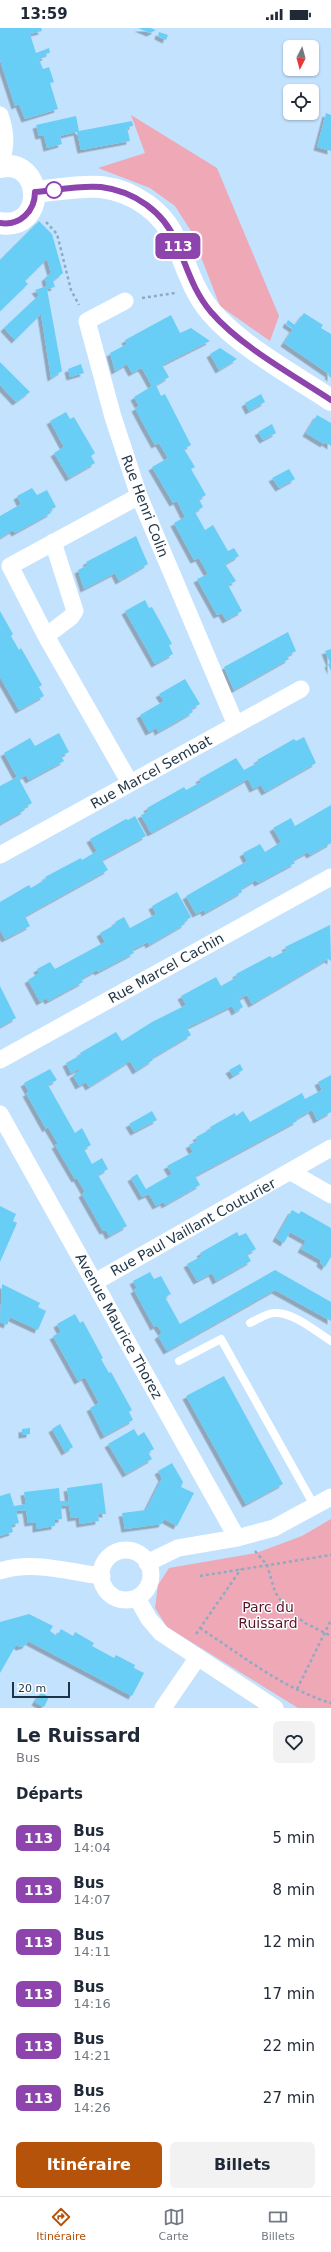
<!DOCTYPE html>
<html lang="fr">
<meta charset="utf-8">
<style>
body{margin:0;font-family:"DejaVu Sans",sans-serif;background:#f2f2f3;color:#1f2937;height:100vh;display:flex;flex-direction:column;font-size:15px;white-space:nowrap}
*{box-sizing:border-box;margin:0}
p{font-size:13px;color:#747a83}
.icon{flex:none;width:22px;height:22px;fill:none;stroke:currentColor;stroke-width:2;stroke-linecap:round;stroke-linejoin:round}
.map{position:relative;height:1680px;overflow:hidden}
.drawer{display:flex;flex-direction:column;background:#fff;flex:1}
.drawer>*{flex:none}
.badge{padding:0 8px;border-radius:6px;font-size:14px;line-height:26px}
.needle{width:26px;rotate:186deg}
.tools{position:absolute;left:283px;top:12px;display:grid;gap:8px}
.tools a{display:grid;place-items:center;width:36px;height:36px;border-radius:6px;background:#fff;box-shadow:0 1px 3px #0004;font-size:20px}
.scale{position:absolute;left:12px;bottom:10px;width:58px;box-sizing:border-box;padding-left:4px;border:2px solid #1e3446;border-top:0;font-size:11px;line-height:14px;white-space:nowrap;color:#1e3446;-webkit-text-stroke:3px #fefefe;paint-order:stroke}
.map>.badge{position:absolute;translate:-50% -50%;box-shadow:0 0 0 2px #fff}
h2{padding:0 16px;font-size:15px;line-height:36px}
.round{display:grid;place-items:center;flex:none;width:42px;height:42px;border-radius:6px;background:#f2f2f3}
.headline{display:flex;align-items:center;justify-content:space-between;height:68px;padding:0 16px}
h1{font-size:19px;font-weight:700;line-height:30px}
.cta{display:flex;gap:8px;margin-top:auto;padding:8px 16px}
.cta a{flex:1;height:46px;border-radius:6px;background:#b45309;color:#fff;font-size:16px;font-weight:700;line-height:46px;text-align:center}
.cta a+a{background:#f2f2f3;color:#1f2937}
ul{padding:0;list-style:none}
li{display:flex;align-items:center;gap:12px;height:52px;padding:0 16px}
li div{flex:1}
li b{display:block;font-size:15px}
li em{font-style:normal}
li .badge{min-width:44px;font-weight:700;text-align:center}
.status{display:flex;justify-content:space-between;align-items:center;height:28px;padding:0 20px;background:#fff;direction:ltr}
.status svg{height:11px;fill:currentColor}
.tabs{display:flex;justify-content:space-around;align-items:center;height:56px;border-top:1px solid #e0e1e3;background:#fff;font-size:11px;color:#747a83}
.tabs a{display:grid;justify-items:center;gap:2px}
.tabs .current{color:#b45309}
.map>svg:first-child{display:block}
.green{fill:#eea8b6}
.building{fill:#68cef5;filter:url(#shadow)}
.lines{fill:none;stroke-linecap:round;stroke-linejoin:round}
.path{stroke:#8eabc3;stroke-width:2.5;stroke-dasharray:3 3;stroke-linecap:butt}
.lane{stroke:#fff;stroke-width:8}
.street{stroke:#fff;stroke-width:17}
.secondary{stroke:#fff;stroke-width:22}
.line-casing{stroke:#fff;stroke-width:9}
.line{stroke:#8e44ad;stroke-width:6}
.stop-dot{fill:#fff;stroke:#8e44ad;stroke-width:2}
.labels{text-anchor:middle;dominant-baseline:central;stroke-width:3;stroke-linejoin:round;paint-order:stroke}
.street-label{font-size:14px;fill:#1e3446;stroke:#fefefe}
.park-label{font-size:14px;fill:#58142a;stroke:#fefefe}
</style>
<div class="status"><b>13:59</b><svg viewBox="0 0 49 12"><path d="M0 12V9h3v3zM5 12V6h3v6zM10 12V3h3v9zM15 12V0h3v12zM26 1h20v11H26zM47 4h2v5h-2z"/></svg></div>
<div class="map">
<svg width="331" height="1680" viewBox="0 0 331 1680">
<defs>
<filter id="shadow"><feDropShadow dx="-3.5" dy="3.5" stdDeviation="0" flood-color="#0004"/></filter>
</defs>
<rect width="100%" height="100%" fill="#c3e2fe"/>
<!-- green -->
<path class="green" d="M131,87L217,140L279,288L270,313L220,278L191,203L175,178L150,160L98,140L145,125Z
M331,1491V1680H298L167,1599L155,1580L158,1557L169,1540L256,1525L302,1508Z"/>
<!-- building -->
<path class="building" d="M0,0H41L42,3L30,6L36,25L49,20L50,25L44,26L46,29L39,31L43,41L49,39L54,54L50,55L58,81L25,91L19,76L15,78L0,32Z
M138,0H150L156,2L150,5Z
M159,4L168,7L166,12L158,8Z
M326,85L331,87V123L317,119Z
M76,88L79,103L132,93L133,98L127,99L130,113L81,122L77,104L60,108L62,116L47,120L44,107L39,108L36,97Z
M39,193L52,206L63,245L53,253L55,259L47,261L62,343L51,350L41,286L15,312L4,300L39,267L35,262L47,258L45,250L51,245L47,231L25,253L28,256L0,283V232Z
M304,285L323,297L321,300L331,306V350L328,347L329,346L284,315L293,301L286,296L288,292L295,297Z
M171,287L180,305L191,300L210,313L162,337L169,349L156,357L161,368L165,366L191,417L184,421L195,439L191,441L206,467L199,471L203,479L195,484L205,502L213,497L228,523L234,520L239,528L225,536L236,553L228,557L242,583L226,592L222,585L217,587L197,551L208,546L199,530L194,532L174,495L185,489L177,473L173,475L152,439L168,430L159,415L155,417L145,399L135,380L139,378L134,369L152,358L143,342L141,340L132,345L127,336L115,343L110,325L127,316L125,312Z
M220,320L237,331L219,342L210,326Z
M0,334L30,364L16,374L0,357Z
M81,336L84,345L70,349L68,341Z
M261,366L265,374L249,383L245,375Z
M66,384L70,391L74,389L95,425L91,428L95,435L69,450L54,425L64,419L50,393Z
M317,387L331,395V418L325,414L324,416L306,405Z
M272,396L276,405L263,412L258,404Z
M289,441L295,451L279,460L272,450Z
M32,460L37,467L47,462L56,479L50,482L51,485L15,505L13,502L0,510V488L21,476L17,468Z
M136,508L148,536L119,553L115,545L84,561L78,542L88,537L86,534Z
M145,572L149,580L152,579L162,597L172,616L169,617L173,626L155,636L125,583Z
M0,583L13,606L11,608L19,622L21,620L42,657L39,659L44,668L19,682L0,649Z
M288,604L296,623L287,628L289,631L234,662L224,639Z
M331,621V643L328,636L330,635L325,623Z
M185,651L200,676L191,681L193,684L176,694L158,704L157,700L149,704L140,687L164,673L159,666Z
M59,705L69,724L61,728L64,733L29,752L26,747L19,751L32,775L23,780L25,782L0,796V758L17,749L4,725L30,710L35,718Z
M304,709L316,735L265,764L261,757L253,761L248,751L151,805L141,787L149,783L147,780L184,759L186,762L201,754L199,751L236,730L244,742L259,734L257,732L294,711L296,713Z
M331,777V815L310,827L308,824L293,832L295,835L258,855L256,852L241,861L242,864L205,885L204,882L196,886L186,868L247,833L243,825L260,816L265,824L281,814L273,800L291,790L295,798Z
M135,788L146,808L102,832L108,842L25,888L30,898L5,911L0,902V874L29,857L31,860L46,851L45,849L81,830L82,832L97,823L90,811L126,791L128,792Z
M177,864L191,889L184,894L185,896L149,917L148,914L132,922L134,925L98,944L97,942L81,951L83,954L48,973L47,970L40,974L28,952L39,945L37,941L50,934L55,941L105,914L100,905L116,896L115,894L124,889L130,900L156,886L152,878Z
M330,897L331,933L328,931L252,976L247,967L239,971L243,979L235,984L232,978L187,1000L191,1007L152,1030L153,1032L136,1043L130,1033L89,1059L86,1054L79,1058L73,1047L79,1043V1041L71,1045L66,1035L81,1027L80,1025L116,1004L122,1013L152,994L186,977L181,968L216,949L221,958L237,949L236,946L270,928L272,930L287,922L285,919Z
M0,958L16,990L0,999Z
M240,1036L243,1042L233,1048L229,1042Z
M50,1041L57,1052L48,1057L75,1105L82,1100L91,1117L84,1121L92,1136L102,1130L108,1141L98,1147L127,1198L109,1208L106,1202L103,1203L82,1166L85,1164L77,1150L75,1151L55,1117L58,1116L48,1099L46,1101L26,1065L29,1064L24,1055Z
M331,1047V1084L317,1092L312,1082L296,1091L297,1093L195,1148L200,1157L165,1177L164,1174L156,1178L149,1166L142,1169L131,1150L137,1146L146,1161L172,1146L167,1138L193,1124L189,1117L198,1112L196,1109L211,1101L210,1099L235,1085L236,1088L243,1083L250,1094L302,1065L305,1071L322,1062L318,1054Z
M152,1083L157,1092L134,1104L129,1096Z
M0,1178L16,1186L13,1193L17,1195L0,1234Z
M292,1182L299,1186L301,1183L331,1200V1229L325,1239L320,1235L321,1232L301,1221L306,1213L290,1204L284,1215L276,1210Z
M237,1204L239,1208L246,1205L256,1221L247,1226L251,1233L216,1253L212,1245L197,1253L187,1236L202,1228L200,1225Z
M275,1242L331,1274V1293L275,1262L167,1323L158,1308L162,1305L157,1297L154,1299L134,1262L137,1260L133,1253L150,1244L154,1251L161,1248L171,1266L165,1269L180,1296Z
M2,1256L40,1275L38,1279L46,1283L38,1302L10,1289L7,1297L0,1294Z
M75,1286L80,1295L83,1293L103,1330L101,1331L109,1345L111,1344L132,1382L129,1384L133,1392L104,1408L90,1380L99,1375L85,1349L78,1353L53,1308L61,1304L57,1296Z
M224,1348L283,1456L246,1476L186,1368Z
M60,1396L73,1419L65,1424L52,1401Z
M30,1400V1406L22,1407V1401Z
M134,1401L138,1408L144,1404L149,1412L154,1421L148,1424L152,1431L126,1446L108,1416Z
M172,1435L183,1454L181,1459L194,1465L177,1498L164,1491L162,1496L125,1501L122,1485L146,1482L162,1450L158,1443Z
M102,1455L106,1486H98L99,1493L80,1496L79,1489L71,1490L69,1477L61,1478L62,1491L55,1492V1498L36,1501V1494L28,1495L26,1482L16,1483L19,1495L11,1497L13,1504L0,1508V1468L10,1465L14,1478L26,1476L24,1464L59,1460L60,1473H69L67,1460Z
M29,1586L53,1598L50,1603L57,1608L61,1601L73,1608L75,1604L94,1615L92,1618L114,1630L116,1627L135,1637L134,1640L144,1645L132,1668L28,1613L26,1617L20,1619L16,1617L0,1645V1594Z
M41,1664L49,1669L44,1679L35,1674Z"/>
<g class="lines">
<!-- path -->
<path class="path" d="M46,194L57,206L71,262L79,277
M142,270L175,265
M255,1523L267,1537L275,1564L286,1580L305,1595L331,1608
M200,1548L331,1527
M200,1600C241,1627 284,1661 331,1675
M196,1606L241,1541
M297,1661L331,1592"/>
<!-- lane -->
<path class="lane" d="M250,1295C256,1292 263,1288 269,1286C289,1280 315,1303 331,1313
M179,1333L221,1311L315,1479"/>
<!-- street -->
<path class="street" d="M0,87C6,105 7,118 0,135
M125,273L87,293L113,389L139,468L236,697
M53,514L75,583L71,589L46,608L10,538L139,468
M46,608L130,755
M0,827L301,661
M0,1032L331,849
M0,1086L237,1510
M291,1144L331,1167
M95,1254L331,1120
M101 1547a25 25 0 1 1 50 0a25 25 0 1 1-50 0Z
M147,1535L178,1520L237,1510L274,1500L331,1469
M0,1543C33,1532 68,1544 102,1548
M137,1570L149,1591L161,1605L275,1680
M163,1680L198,1629"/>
<!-- secondary -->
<path class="secondary" d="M0,139C44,129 47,203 0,195
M35,164C57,162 80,157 101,159C134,163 164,184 176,214C187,239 193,263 211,284C240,318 293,347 331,372"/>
</g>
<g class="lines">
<!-- line casing -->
<g class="line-casing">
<path id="line" d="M0,195C20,198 35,183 35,164C57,162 80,157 101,159C134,163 164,184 176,214C187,239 193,263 211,284C240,318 293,347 331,372"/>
</g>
<!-- line -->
<use href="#line" class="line"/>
</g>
<!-- markers -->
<circle class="stop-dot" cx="54" cy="162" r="8"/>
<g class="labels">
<!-- street labels -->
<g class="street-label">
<text transform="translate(145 478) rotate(69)">Rue Henri Colin</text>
<text transform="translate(151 744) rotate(-29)">Rue Marcel Sembat</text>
<text transform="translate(166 940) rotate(-29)">Rue Marcel Cachin</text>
<text transform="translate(193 1199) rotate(-29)">Rue Paul Vaillant Couturier</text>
<text transform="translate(119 1298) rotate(61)">Avenue Maurice Thorez</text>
</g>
<!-- park labels -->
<g class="park-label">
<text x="268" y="1579">Parc du<tspan x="268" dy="16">Ruissard</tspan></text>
</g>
</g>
</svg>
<div class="tools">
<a><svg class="needle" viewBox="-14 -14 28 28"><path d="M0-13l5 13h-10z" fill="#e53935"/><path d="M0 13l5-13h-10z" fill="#747a83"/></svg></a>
<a><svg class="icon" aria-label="locate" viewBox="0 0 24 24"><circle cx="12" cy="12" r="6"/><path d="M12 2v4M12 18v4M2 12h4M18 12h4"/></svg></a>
</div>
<div class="scale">20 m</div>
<b class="badge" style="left:178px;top:218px;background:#8e44ad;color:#fff">113</b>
</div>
<section class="drawer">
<div class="headline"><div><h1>Le Ruissard</h1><p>Bus</p></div><a class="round"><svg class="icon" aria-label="heart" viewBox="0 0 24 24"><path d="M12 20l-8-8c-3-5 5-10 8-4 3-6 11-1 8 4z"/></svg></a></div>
<h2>Départs</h2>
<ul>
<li><span class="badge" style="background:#8e44ad;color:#fff">113</span><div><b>Bus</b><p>14:04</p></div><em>5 min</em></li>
<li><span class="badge" style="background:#8e44ad;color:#fff">113</span><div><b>Bus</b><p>14:07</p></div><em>8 min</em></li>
<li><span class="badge" style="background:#8e44ad;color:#fff">113</span><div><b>Bus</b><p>14:11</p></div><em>12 min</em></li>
<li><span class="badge" style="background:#8e44ad;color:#fff">113</span><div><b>Bus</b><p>14:16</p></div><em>17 min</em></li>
<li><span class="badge" style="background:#8e44ad;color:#fff">113</span><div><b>Bus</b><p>14:21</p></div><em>22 min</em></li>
<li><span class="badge" style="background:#8e44ad;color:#fff">113</span><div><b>Bus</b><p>14:26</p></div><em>27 min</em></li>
</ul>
<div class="cta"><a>Itinéraire</a><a>Billets</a></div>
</section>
<nav class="tabs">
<a class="current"><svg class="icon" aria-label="directions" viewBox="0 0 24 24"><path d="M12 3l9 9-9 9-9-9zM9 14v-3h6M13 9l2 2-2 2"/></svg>Itinéraire</a>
<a><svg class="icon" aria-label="map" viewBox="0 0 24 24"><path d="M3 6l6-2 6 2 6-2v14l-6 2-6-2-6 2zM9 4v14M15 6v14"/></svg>Carte</a>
<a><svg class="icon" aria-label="tickets" viewBox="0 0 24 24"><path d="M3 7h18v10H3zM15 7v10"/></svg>Billets</a>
</nav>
